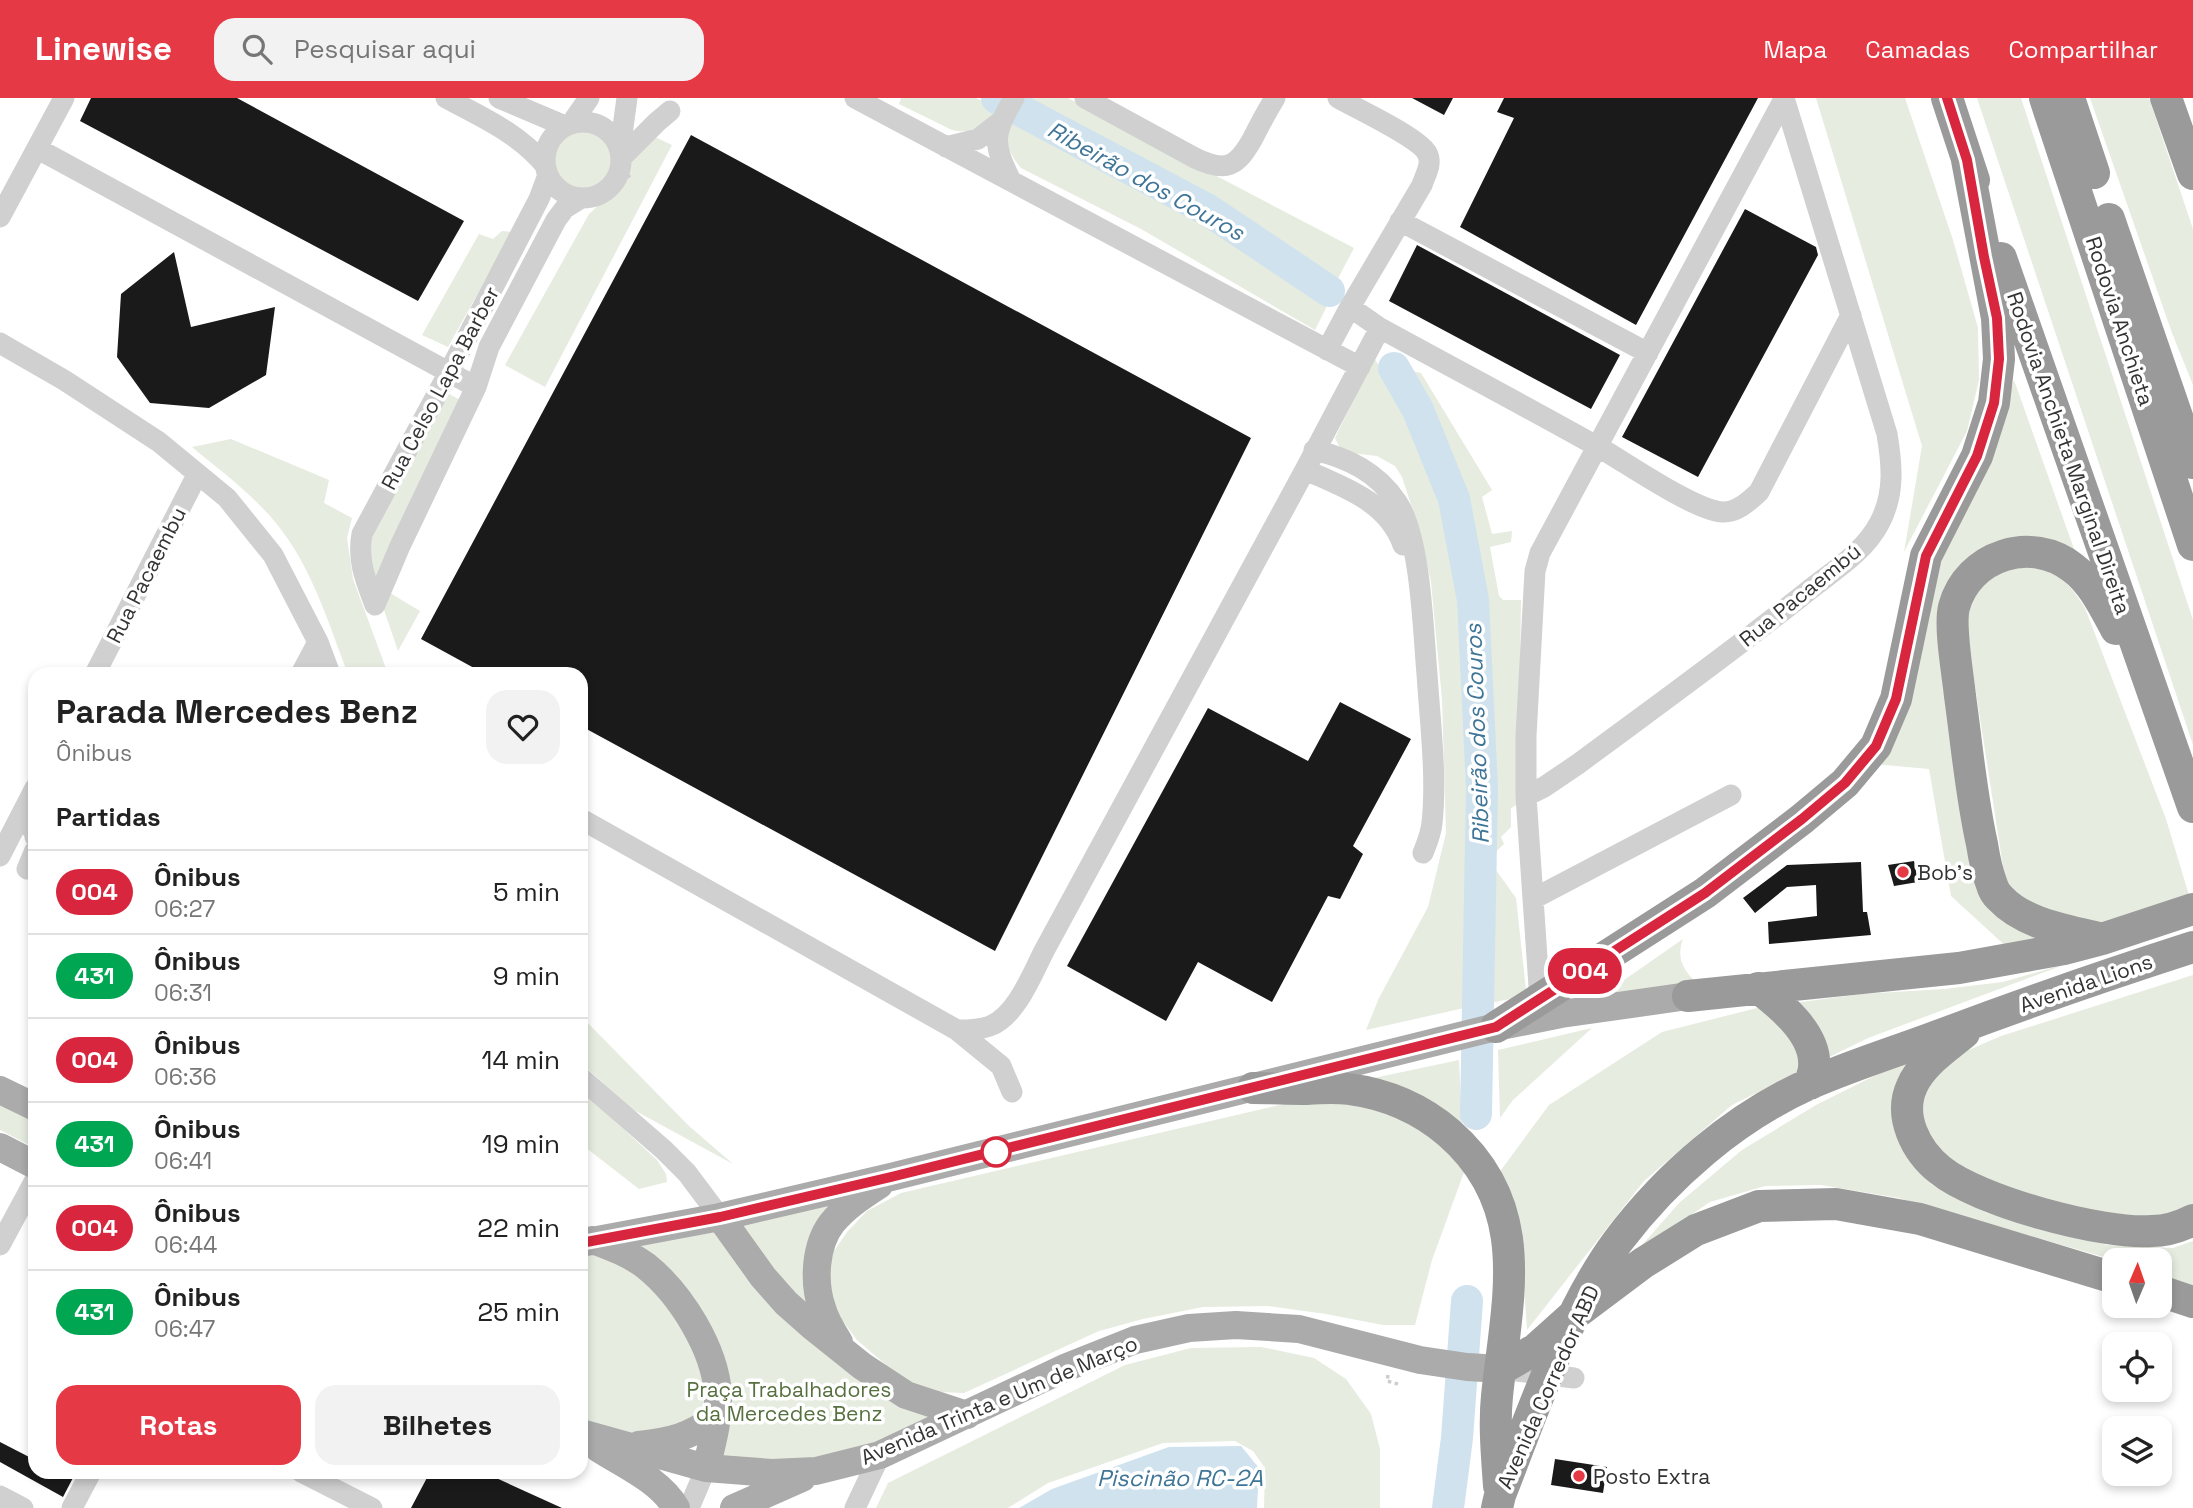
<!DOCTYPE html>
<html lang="pt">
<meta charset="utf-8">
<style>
body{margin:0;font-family:"Space Grotesk",sans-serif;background:#f2f2f2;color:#222;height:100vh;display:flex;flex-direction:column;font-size:26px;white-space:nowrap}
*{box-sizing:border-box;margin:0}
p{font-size:23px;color:#767676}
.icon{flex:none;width:38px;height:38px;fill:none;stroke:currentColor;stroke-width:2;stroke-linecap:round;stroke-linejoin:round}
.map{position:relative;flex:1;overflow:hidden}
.sheet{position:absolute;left:28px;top:569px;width:560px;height:812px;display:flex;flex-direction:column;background:#fff;border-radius:21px;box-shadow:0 4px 10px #0003}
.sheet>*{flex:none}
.badge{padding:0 14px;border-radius:23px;font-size:24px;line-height:46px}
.needle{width:46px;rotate:2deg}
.tools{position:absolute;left:2102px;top:1150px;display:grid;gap:14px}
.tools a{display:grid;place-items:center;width:70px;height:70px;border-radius:14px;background:#fff;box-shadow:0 4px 10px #0003;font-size:35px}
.map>.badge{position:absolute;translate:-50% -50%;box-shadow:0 0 0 4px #fff}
h2{padding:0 28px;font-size:26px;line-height:63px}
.round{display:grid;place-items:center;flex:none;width:74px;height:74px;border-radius:21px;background:#f2f2f2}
.summary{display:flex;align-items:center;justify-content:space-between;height:119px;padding:0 28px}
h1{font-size:33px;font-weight:600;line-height:52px}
.action{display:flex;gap:14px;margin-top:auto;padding:14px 28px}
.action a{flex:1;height:80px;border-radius:21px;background:#e63946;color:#fff;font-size:28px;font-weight:600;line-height:80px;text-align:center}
.action a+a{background:#f2f2f2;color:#222}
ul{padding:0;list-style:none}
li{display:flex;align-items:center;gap:21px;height:84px;padding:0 28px;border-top:2px solid #e0e0e0}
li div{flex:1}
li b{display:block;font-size:26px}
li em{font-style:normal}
li .badge{min-width:77px;font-weight:700;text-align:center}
header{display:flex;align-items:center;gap:42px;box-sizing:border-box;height:98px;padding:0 35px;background:#e63946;color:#fff}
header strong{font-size:33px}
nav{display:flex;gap:38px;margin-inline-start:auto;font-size:24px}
.search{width:490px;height:63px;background:#f2f2f2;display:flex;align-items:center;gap:18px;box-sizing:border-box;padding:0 24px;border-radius:21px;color:#767676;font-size:26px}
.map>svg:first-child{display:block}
.green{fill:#e6ecdf}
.water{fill:#cfe2ee}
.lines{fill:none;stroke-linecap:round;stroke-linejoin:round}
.river{stroke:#cfe2ee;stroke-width:32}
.building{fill:#1a1a1a}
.path{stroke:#cdcdcd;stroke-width:3.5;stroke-dasharray:3.5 3.5;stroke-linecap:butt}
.minor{stroke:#d0d0d0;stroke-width:21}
.major{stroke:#ababab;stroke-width:28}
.highway{stroke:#9a9a9a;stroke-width:32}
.line-casing{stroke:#fff;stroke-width:16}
.line{stroke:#d7263d;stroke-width:10}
.poi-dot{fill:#e63946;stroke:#fff;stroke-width:2.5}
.stop-dot{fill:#fff;stroke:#d7263d;stroke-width:3.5}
.labels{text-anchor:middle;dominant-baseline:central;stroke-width:7;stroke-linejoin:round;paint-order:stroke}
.street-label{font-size:21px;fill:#333;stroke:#fff}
.poi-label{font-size:21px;fill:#333;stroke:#fff;text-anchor:start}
.park-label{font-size:21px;fill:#56703f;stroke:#fff}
.water-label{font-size:23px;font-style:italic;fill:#3f7597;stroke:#fff}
</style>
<header>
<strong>Linewise</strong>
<div class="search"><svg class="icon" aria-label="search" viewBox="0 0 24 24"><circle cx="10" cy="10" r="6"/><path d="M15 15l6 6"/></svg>Pesquisar aqui</div>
<nav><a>Mapa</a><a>Camadas</a><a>Compartilhar</a></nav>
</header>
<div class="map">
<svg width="2193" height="1410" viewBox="0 0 2193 1410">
<rect width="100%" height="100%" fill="#fff"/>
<!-- green -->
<path class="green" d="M901,0H976L999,11C986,26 974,37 952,32L899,6Z
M1023,0H1068L1354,150L1334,188L1210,105L1020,6Z
M1816,0H1905L1953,142L1978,230L1979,282L1967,333L1904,454L1922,348Z
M1977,0H2021L2193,522V647Z
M2090,0H2149L2193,131V287L2172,235Z
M1010,20L1199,117L1329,204L1315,232L1141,131L1021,70C1008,54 1003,41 1010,20Z
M551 62a31 31 0 1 1 62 0a31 31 0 1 1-62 0Z
M653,38L672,47L545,289L505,267L589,116L603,103L613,98L621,85L628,63Z
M502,133L512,134L448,249L422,237L479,136L493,141Z
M1374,260L1412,319L1447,404L1467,508L1473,696V908L1366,932L1379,900L1428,809L1438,768L1446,735L1442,601L1431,484L1420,434L1402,379L1395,368L1377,358L1342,354L1335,340Z
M1402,271L1421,275L1492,392L1482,399L1492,436L1512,433L1511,444L1490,449L1499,498L1503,502H1521L1518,706L1511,710V729L1501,739L1504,746L1488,761L1516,800L1526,892L1516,900L1484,906L1486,696L1477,504L1459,397L1424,311Z
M2014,282L2079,465L2062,453L1953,481L1985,788L2060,844L2010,852L1951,798L1929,671L1874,666L1927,483L1989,359Z
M447,295L468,306L376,484L368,451L372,439Z
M231,341L329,382L324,405L352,420L347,440L353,481L388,576H348C328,524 312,469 276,425C252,396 221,373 192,349Z
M2028,467C2058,474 2069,484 2085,510L2166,721L2192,807L2123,828L2066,827L2014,795L2005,781L1966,530L1969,504L1996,474Z
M390,495L420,513L398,553L383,509Z
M1683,841C1676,860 1683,872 1697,885L1591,905Z
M2069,865L1868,940L1732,1007L1644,1083L1527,1232L1520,1133L1504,1087L1501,1072L1549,1007L1662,934L1757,910L1861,896L1944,891L2003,884Z
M2193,877V1114L2152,1127L2004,1095L1926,1046L1918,1001L1946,962L2001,938Z
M581,918L688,1027L733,1066L632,1011L581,965Z
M1592,930L1513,1002L1500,1020L1498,952Z
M1459,962L1462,1029L1369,981Z
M1915,963L1904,1052L1931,1086L1987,1115L2107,1147L2173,1150L2193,1143V1188L2160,1176V1162H2114L1899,1100L1821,1087L1765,1088L1710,1104L1661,1137L1628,1163L1679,1105L1742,1052L1816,1007L1882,974Z
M581,992L657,1062L666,1076L667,1084L639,1091L581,1046Z
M1344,1000L1388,1008L1467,1066L1432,1162L1415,1227H1383L1326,1216L1268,1208L1203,1209L1143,1221L1099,1233L964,1295L938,1294L920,1289L899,1278L857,1242L839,1218L827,1184L832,1156L847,1134L867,1113L901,1095L1288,1005Z
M0,1004L35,1022V1050L0,1032Z
M861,1091L826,1128L834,1242L730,1124Z
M719,1125L755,1178L946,1320L834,1359L715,1365L720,1260L613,1143Z
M591,1155L634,1168L680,1221L707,1290L702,1322L628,1339L581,1326V1156Z
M1261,1249L1314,1260L1346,1281L1371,1316L1380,1351V1410H1264L1265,1370L1253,1353L1235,1343L1163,1345L1048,1385L1008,1410H876L888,1385L1125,1267L1191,1250Z"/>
<!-- water -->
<path class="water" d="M1241,1348L1259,1370L1257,1410H1019L1052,1391L1169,1349Z"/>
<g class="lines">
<!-- river -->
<path class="river" d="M997,0L1208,112L1329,193
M1394,270L1418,312L1454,401L1473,502L1482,690L1476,1016
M1448,1410L1457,1340L1467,1203"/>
</g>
<!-- building -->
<path class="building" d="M91,0H237L464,123L418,203L80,23Z
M1412,0H1453L1444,17Z
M1504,0H1758L1636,227L1460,129L1514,20L1497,14Z
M691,37L1251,340L995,853L581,628V576H485L421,541Z
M1745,111L1816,149L1818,157L1698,379L1622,339Z
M1417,147L1620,257L1591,311L1389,203Z
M174,154L191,229L275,209L266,277L209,310L150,305L117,259L121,196Z
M1340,604L1411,641L1353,748L1363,756L1340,801L1328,798L1272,904L1198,864L1166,923L1067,868L1208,610L1308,663Z
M1914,763L1918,784L1894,788L1888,767Z
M1861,764L1863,814H1867L1871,837L1769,846L1768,824L1817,818L1816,787L1787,789L1755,815L1743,800L1787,767Z
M0,1344L35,1362V1374H76L63,1399L0,1364Z
M1555,1361L1607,1369L1603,1395L1551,1387Z
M430,1374H483L562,1410H411Z"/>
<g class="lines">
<!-- path -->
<path class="path" d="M600,100L610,95L630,77
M1388,1277L1387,1283L1398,1286"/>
<!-- minor -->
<path class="minor" d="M446,0C482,19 518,35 545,67
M499,0L565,28
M855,0L1360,269
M1085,0L1195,60C1226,75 1237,69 1253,40C1260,26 1267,13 1275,0
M1338,0C1357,11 1418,39 1427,55C1433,66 1425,77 1422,87L1350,209
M545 62a38 38 0 1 1 76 0a38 38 0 1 1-76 0Z
M571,26L589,0
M946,49L978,41L1000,24
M38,51L476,289
M620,51L627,0
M621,60L657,24L670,13
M1011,83C992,44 993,37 1014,0
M0,119L64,0
M1400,123L1648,255
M0,245L64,282L159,344L227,400L273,457L318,544L330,576
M1327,252L1350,209L1380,230C1453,270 1527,309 1600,350C1628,366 1694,412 1722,414C1737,415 1749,403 1759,394L1851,217
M1314,352C1348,360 1377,374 1397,404C1421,440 1423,532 1427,576C1430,623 1437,679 1432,725C1431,736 1427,745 1423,755
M1305,372C1344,389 1388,404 1403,447
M375,507C366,483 357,463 362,436L449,274L539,101L548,77
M375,507L400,448L476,289L489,249L556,122L565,110L581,100
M95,576L197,377
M301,576L318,544
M1526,698L1544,689L1578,666C1655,609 1733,553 1808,493C1833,473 1865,454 1880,424C1895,395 1892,366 1887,336L1784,0
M22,716L34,734L35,739
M581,721L957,932
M0,758L35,690
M27,771L35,752
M1533,801L1731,697
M1540,903L1526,698V638L1535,473L1540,455L1784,1
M581,980L664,1052L687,1075L720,1119
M1012,994L1001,968L957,932C969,932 979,932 990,928C1016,918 1032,877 1044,853L1305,372L1380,230
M0,1147L35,1082
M1501,1271L1574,1280
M301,1374L372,1410
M0,1398L23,1410
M72,1410L91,1374
M689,1410L706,1370
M855,1410L880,1357"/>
<!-- major -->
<path class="major" d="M0,992L35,1009
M0,1049L35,1067
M720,1119L763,1179L786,1205L812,1228L862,1268L906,1297L967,1317
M593,1142C612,1149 630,1156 646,1168C681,1196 715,1251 718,1296C719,1321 712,1346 706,1370
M581,1145L720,1119L891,1079L1496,929L1561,916L1688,898
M839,1244C832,1233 825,1222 822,1210C813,1184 815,1147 832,1125C845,1109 862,1098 879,1087
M581,1335L706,1370L772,1375L816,1373L880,1357L1067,1269L1135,1242L1189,1230L1236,1227L1299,1231L1420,1262L1467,1269L1501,1271
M639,1347C673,1343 689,1339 717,1319
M598,1350C624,1367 660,1382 676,1410
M734,1410L802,1380"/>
<!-- highway -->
<path class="highway" d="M1947,0L1974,82
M2045,0L2193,447
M2069,0L2094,75
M2166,0L2193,76
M2109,121L2193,365
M2001,160L2193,709
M2102,841C2068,832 2025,827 2000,800C1997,797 1993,791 1992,787C1987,774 1984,759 1982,746C1971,697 1967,648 1960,598C1958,577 1949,528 1954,509C1968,457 2032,437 2073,470C2093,485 2104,509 2116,531
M1758,890C1781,907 1817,937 1814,969C1814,974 1811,980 1810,986
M1688,898L1959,870L2064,851L2102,841L2193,811
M1496,929L1705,795L1802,721L1845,685L1876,648L1896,601L1926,458L1977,358L1994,305L1999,261L1997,220L1967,62
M1964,935C1946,950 1921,966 1912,988C1898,1018 1916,1053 1940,1072C1978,1103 2103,1137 2152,1133C2166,1133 2181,1128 2193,1122
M1253,990C1271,990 1289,991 1306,991C1320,990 1335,989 1349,991C1387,996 1420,1010 1449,1035C1534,1109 1507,1201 1497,1298C1494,1328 1497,1358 1499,1388
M2160,1193L2193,1204
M1501,1271L1536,1251L1575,1216L1643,1165L1696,1132L1759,1108L1836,1106L1920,1121L2114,1180
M1497,1410L1500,1397C1532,1316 1566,1213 1618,1143C1667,1078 1734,1020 1809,986C1852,967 1898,953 1943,936C2025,905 2109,876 2193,849"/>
</g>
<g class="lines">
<!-- line casing -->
<g class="line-casing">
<path id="line" d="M581,1145L720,1119L891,1079L1496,929L1705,795L1802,721L1845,685L1876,648L1896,601L1926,458L1977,358L1994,305L1999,261L1997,220L1984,159L1967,62L1947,0"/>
</g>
<!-- line -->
<use href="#line" class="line"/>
</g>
<!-- markers -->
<g class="poi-dot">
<circle cx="1903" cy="774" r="7"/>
<circle cx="1579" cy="1378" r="7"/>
</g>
<circle class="stop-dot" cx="996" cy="1054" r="14"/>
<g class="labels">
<!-- street labels -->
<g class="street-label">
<text transform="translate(2120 223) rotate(72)">Rodovia Anchieta</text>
<text transform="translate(440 290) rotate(-62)">Rua Celso Lapa Barber</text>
<text transform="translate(2069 355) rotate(71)">Rodovia Anchieta Marginal Direita</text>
<text transform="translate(146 477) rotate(-63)">Rua Pacaembu</text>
<text transform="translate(1800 497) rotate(-39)">Rua Pacaembú</text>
<text transform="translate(2086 885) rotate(-19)">Avenida Lions</text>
<text transform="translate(1548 1289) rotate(-66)">Avenida Corredor ABD</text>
<text transform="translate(999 1302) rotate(-23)">Avenida Trinta e Um de Março</text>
</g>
<!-- poi labels -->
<g class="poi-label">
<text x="1917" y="774">Bob's</text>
<text x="1593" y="1378">Posto Extra</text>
</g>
<!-- park labels -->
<g class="park-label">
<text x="789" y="1291">Praça Trabalhadores<tspan x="789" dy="24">da Mercedes Benz</tspan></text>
</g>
<!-- water labels -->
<g class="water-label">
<text transform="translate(1146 83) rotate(29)">Ribeirão dos Couros</text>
<text transform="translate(1477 636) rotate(-92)">Ribeirão dos Couros</text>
<text x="1180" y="1380">Piscinão RC-2A</text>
</g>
</g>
</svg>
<div class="tools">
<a><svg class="needle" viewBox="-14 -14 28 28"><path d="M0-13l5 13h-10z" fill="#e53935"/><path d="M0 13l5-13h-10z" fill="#767676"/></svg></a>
<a><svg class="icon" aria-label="locate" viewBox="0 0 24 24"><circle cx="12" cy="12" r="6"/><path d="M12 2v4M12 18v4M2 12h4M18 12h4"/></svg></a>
<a><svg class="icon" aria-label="layers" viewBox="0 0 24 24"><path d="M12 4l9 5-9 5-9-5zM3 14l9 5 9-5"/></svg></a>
</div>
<b class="badge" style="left:1585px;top:873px;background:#d7263d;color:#fff">004</b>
<section class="sheet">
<div class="summary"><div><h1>Parada Mercedes Benz</h1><p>Ônibus</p></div><a class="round"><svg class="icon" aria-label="heart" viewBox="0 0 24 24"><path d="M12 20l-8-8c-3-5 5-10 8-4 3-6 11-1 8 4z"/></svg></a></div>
<h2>Partidas</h2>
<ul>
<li><span class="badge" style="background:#d7263d;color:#fff">004</span><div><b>Ônibus</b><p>06:27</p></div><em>5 min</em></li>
<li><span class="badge" style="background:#00a651;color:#fff">431</span><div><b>Ônibus</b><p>06:31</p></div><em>9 min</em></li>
<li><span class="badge" style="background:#d7263d;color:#fff">004</span><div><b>Ônibus</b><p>06:36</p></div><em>14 min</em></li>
<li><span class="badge" style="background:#00a651;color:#fff">431</span><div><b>Ônibus</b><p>06:41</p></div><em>19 min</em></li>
<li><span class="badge" style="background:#d7263d;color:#fff">004</span><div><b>Ônibus</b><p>06:44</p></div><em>22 min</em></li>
<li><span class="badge" style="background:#00a651;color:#fff">431</span><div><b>Ônibus</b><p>06:47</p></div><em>25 min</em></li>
</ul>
<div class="action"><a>Rotas</a><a>Bilhetes</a></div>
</section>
</div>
